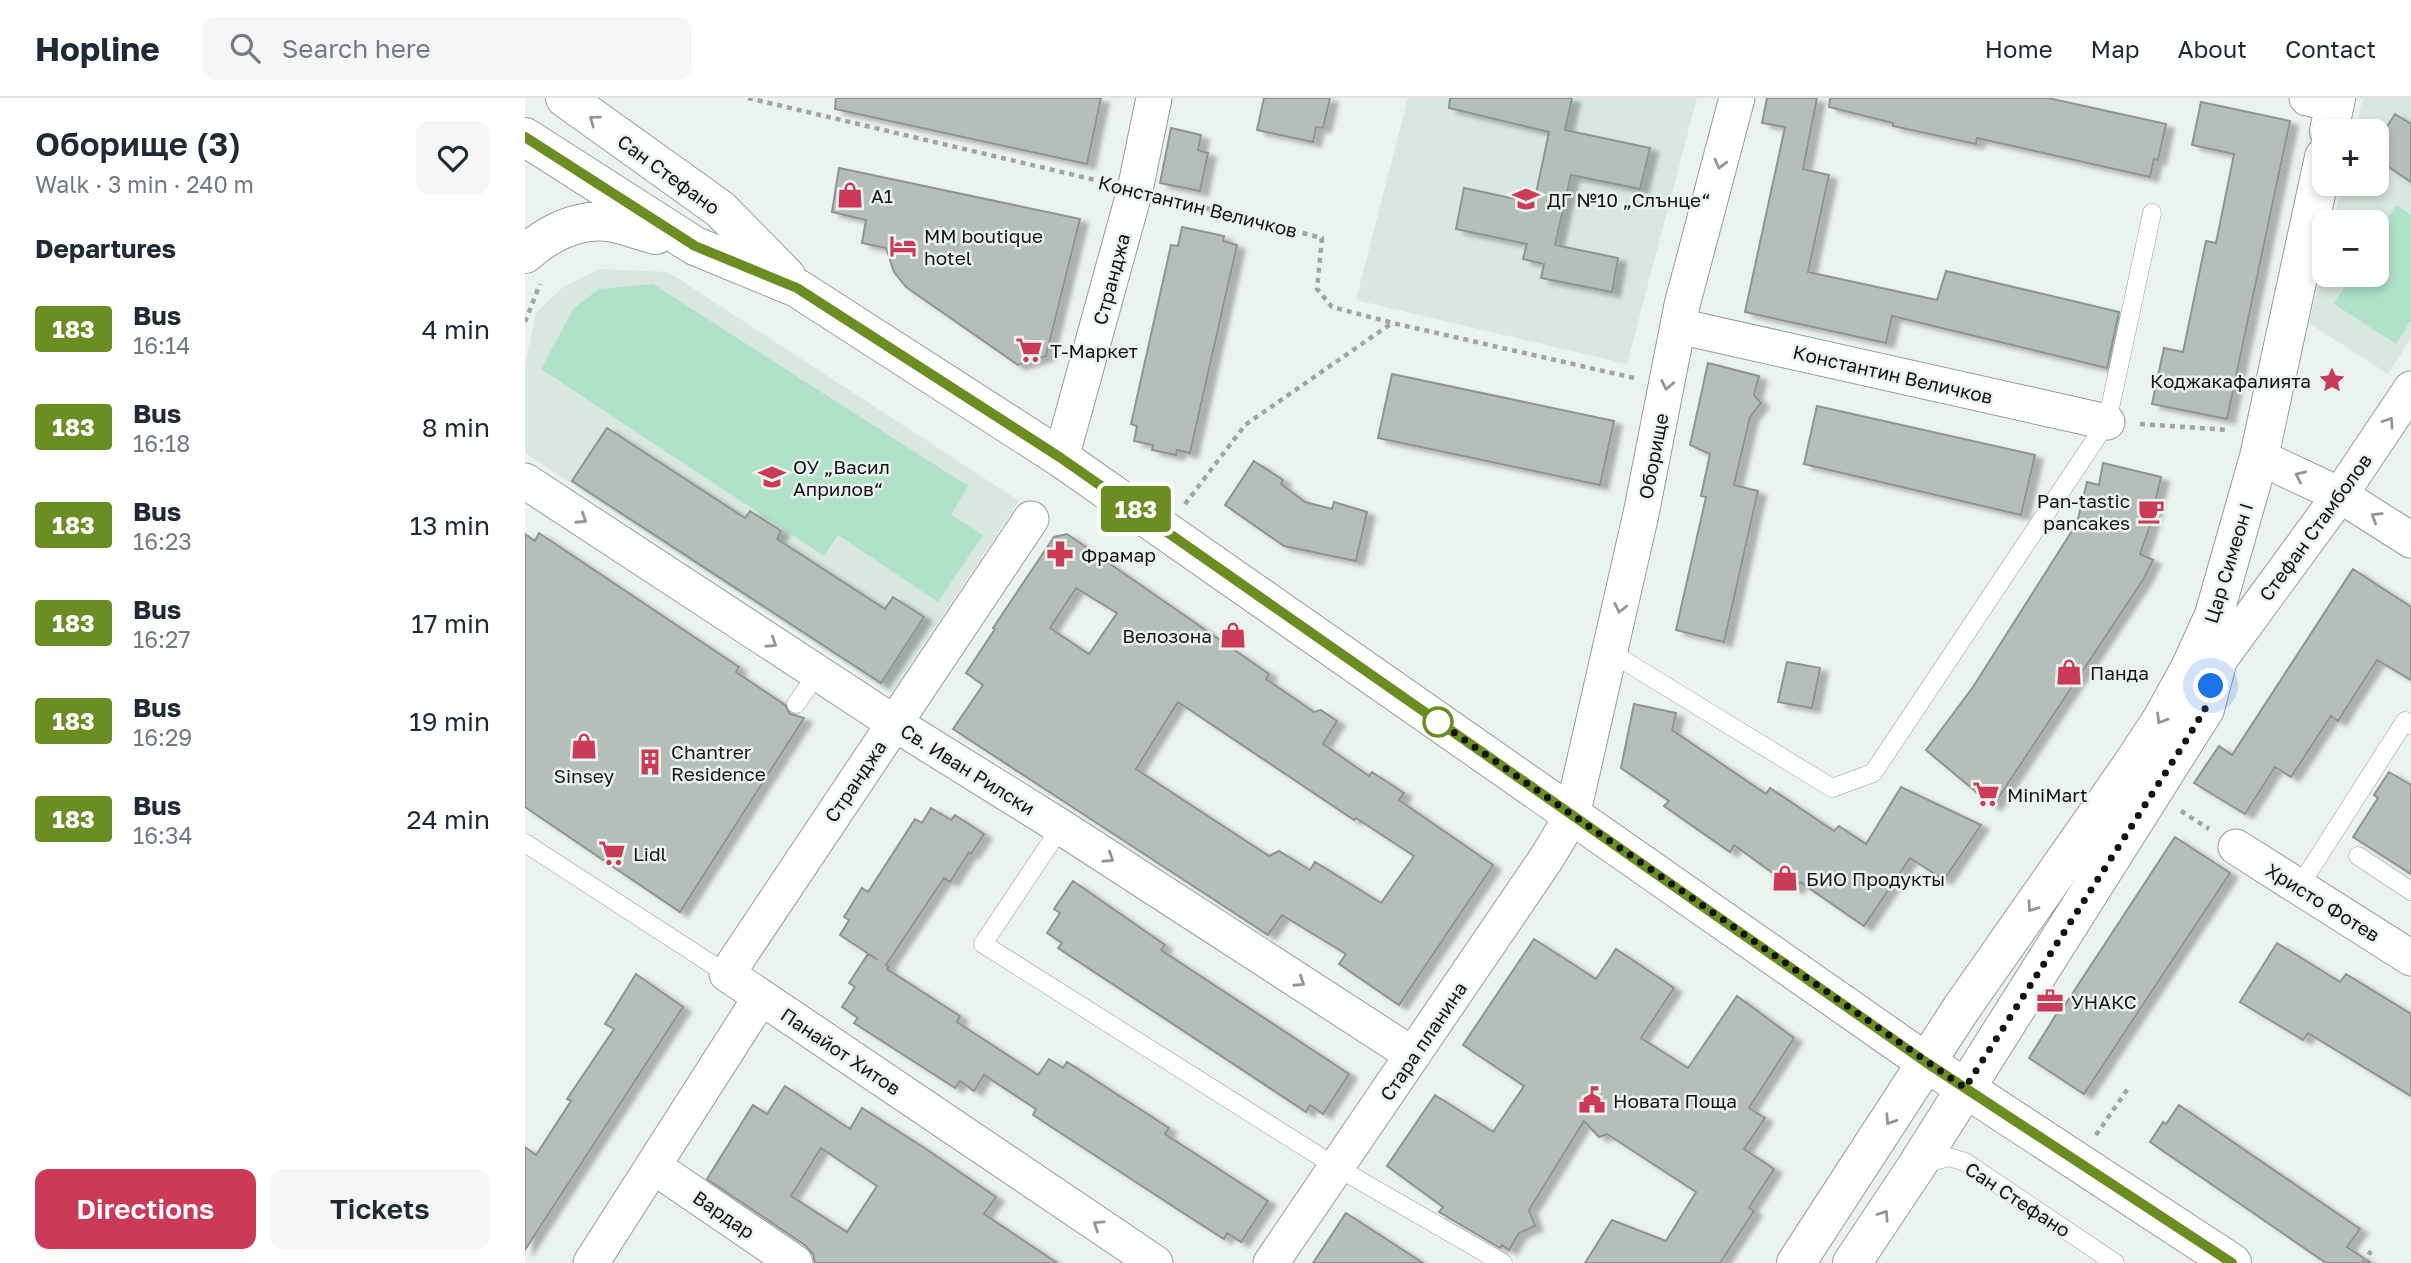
<!DOCTYPE html>
<meta charset="utf-8">
<style>
body{margin:0;font-family:"Golos Text",sans-serif;background:#f6f6f7;color:#1f2937;height:100vh;display:flex;flex-direction:column;font-size:26px;white-space:nowrap}
*{box-sizing:border-box;margin:0}
p{font-size:23px;color:#747a83}
.icon{flex:none;width:38px;height:38px;fill:none;stroke:currentColor;stroke-width:2;stroke-linecap:round;stroke-linejoin:round}
.map{position:relative;flex:1;overflow:hidden}
.sheet{display:flex;flex-direction:column;background:#fff;width:525px}
.sheet>*{flex:none}
.badge{padding:0 14px;border-radius:5px;font-size:24px;line-height:46px}
.tools{position:absolute;left:1787px;top:21px;display:grid;gap:14px}
.tools a{display:grid;place-items:center;width:77px;height:77px;border-radius:14px;background:#fff;box-shadow:0 4px 10px #0003;font-size:35px}
.you{position:absolute;width:35px;height:35px;margin:-18px;border:5px solid #fff;border-radius:50%;background:#1a73e8;box-shadow:0 0 0 10px #1a73e833}
.map>.badge{position:absolute;translate:-50% -50%;box-shadow:0 0 0 4px #fff}
h2{padding:0 35px;font-size:26px;line-height:63px}
.round{display:grid;place-items:center;flex:none;width:74px;height:74px;border-radius:14px;background:#f6f6f7}
.overview{display:flex;align-items:center;justify-content:space-between;height:119px;padding:0 35px}
h1{font-size:33px;font-weight:600;line-height:52px}
.primary-button{display:flex;gap:14px;margin-top:auto;padding:14px 35px}
.primary-button a{flex:1;height:80px;border-radius:14px;background:#cb3b58;color:#fff;font-size:28px;font-weight:600;line-height:80px;text-align:center}
.primary-button a+a{background:#f6f6f7;color:#1f2937}
ul{padding:0;list-style:none}
li{display:flex;align-items:center;gap:21px;height:98px;padding:0 35px}
li div{flex:1}
li b{display:block;font-size:26px}
li em{font-style:normal}
li .badge{min-width:77px;font-weight:700;text-align:center}
header{display:flex;align-items:center;gap:42px;box-sizing:border-box;height:98px;padding:0 35px;background:#fff;border-bottom:2px solid #e0e1e3}
header strong{font-size:33px}
nav{display:flex;gap:38px;margin-inline-start:auto;font-size:24px}
.search{width:490px;height:63px;background:#f6f6f7;display:flex;align-items:center;gap:18px;box-sizing:border-box;padding:0 24px;border-radius:14px;color:#747a83;font-size:26px}
main{display:flex;flex:1;min-height:0}
.map>svg:first-child{display:block}
.built{fill:#d8e7df}
.green{fill:#b0e2ca}
.building{fill:#b6beba;stroke:#8e9591;stroke-width:2;fill-rule:evenodd;filter:url(#shadow)}
.lines{fill:none;stroke-linecap:round;stroke-linejoin:round}
.lane-casing{stroke:#979e9a;stroke-width:19}
.street-casing{stroke:#979e9a;stroke-width:37}
.secondary-casing{stroke:#979e9a;stroke-width:40}
.path{stroke:#9ea5a2;stroke-width:4.5;stroke-dasharray:5 5;stroke-linecap:butt}
.lane{stroke:#fff;stroke-width:18}
.street{stroke:#fff;stroke-width:35}
.secondary{stroke:#fff;stroke-width:38}
.oneway{stroke:#949695}
.line-casing{stroke:#fff;stroke-width:16}
.line{stroke:#6b8e23;stroke-width:10}
.walk{stroke:#121514;stroke-width:7;stroke-dasharray:0 12.6}
.stop-dot{fill:#fff;stroke:#6b8e23;stroke-width:3.5}
.labels{text-anchor:middle;dominant-baseline:central;stroke-width:5;stroke-linejoin:round;paint-order:stroke}
.street-label{font-size:19px;fill:#121514;stroke:#ebf3ef}
.poi-label{font-size:19px;fill:#121514;stroke:#ebf3ef;text-anchor:start}
</style>
<header>
<strong>Hopline</strong>
<div class="search"><svg class="icon" aria-label="search" viewBox="0 0 24 24"><circle cx="10" cy="10" r="6"/><path d="M15 15l6 6"/></svg>Search here</div>
<nav><a>Home</a><a>Map</a><a>About</a><a>Contact</a></nav>
</header>
<main>
<section class="sheet">
<div class="overview"><div><h1>Оборище (3)</h1><p>Walk · 3 min · 240 m</p></div><a class="round"><svg class="icon" aria-label="heart" viewBox="0 0 24 24"><path d="M12 20l-8-8c-3-5 5-10 8-4 3-6 11-1 8 4z"/></svg></a></div>
<h2>Departures</h2>
<ul>
<li><span class="badge" style="background:#6b8e23;color:#fff">183</span><div><b>Bus</b><p>16:14</p></div><em>4 min</em></li>
<li><span class="badge" style="background:#6b8e23;color:#fff">183</span><div><b>Bus</b><p>16:18</p></div><em>8 min</em></li>
<li><span class="badge" style="background:#6b8e23;color:#fff">183</span><div><b>Bus</b><p>16:23</p></div><em>13 min</em></li>
<li><span class="badge" style="background:#6b8e23;color:#fff">183</span><div><b>Bus</b><p>16:27</p></div><em>17 min</em></li>
<li><span class="badge" style="background:#6b8e23;color:#fff">183</span><div><b>Bus</b><p>16:29</p></div><em>19 min</em></li>
<li><span class="badge" style="background:#6b8e23;color:#fff">183</span><div><b>Bus</b><p>16:34</p></div><em>24 min</em></li>
</ul>
<div class="primary-button"><a>Directions</a><a>Tickets</a></div>
</section>
<div class="map">
<svg width="1886" height="1165" viewBox="0 0 1886 1165">
<defs>
<filter id="shadow"><feDropShadow dx="8" dy="4.5" stdDeviation="2" flood-color="#0004"/></filter>
</defs>
<rect width="100%" height="100%" fill="#ebf3ef"/>
<!-- built -->
<path class="built" d="M883,0H1172L1102,266L831,202Z
M1838,0H1886V240L1863,276L1784,225L1799,164V177H1852V124H1808L1818,86H1852V33H1830Z
M75,171L143,174L494,403L366,596L0,355V267L11,215L37,190Z"/>
<!-- green -->
<path class="green" d="M1871,107L1886,117V222L1871,246L1809,206L1827,177H1852V138Z
M128,186L443,388L426,417L458,437L413,504L313,437L299,458L16,271L49,210L74,191Z"/>
<!-- building -->
<path class="building" d="M311,0H576L562,66L310,11Z
M739,0H805L798,30L791,29L788,44L732,32Z
M925,0H1047L1040,32L1125,50L1115,91L1046,77L1030,147L1093,160L1087,194L1016,180L1019,166L998,161L1002,146L931,131L939,90L1009,105L1024,34L924,10Z
M1242,0H1292L1278,71L1304,77L1283,174L1412,202L1421,173L1594,214L1582,270L1367,218L1361,245L1220,214L1260,29L1237,25Z
M1305,0H1523L1641,26L1633,62L1629,61L1625,79L1452,40L1451,46L1368,28V25L1304,9Z
M1676,4L1765,23L1702,321L1627,306L1639,250L1658,254L1681,143L1691,145L1709,56L1667,47Z
M1870,16L1886,26V84L1852,61V44Z
M646,30L676,37L673,52L683,55L675,93L635,85Z
M314,70L555,121L521,258L493,267L381,189L369,174L361,150L337,145L341,122L307,114Z
M657,129L699,138L698,143L712,147L665,355L652,352L651,357L627,352L628,347L609,343L612,328L606,326L646,147L653,148Z
M1183,265L1234,278L1229,297L1236,305L1225,319L1209,387L1233,393L1199,544L1151,532L1181,399L1176,398L1185,356L1165,347Z
M867,276L1089,323L1075,387L853,340Z
M1292,308L1510,357L1496,417L1279,366Z
M82,330L220,420L225,413L256,433L252,441L360,511L368,499L399,519L356,585L47,383Z
M729,363L758,382L756,386L780,404L807,411L809,404L842,414L831,463L759,448L700,407Z
M1578,365L1636,379L1625,428L1615,456L1628,462L1618,482L1468,708L1401,652L1448,589L1552,425L1562,384L1574,387Z
M14,435L214,569L211,574L260,607L265,616L279,620L155,814L0,709V436L10,443Z
M542,436L744,576L741,581L789,614L796,612L812,623L798,646L844,678L847,674L879,695L874,702L968,767L874,907L814,866L821,856L757,817L743,837L428,631L458,587L441,575L470,531L468,530L529,439ZM551,490L592,515L564,556L525,530ZM653,604L829,722L831,720L889,758L856,805L790,764L785,772L754,753L744,758L611,671Z
M1828,471L1886,509V582L1852,562L1813,623L1806,618L1766,679L1750,669L1720,716L1669,685L1694,648L1707,657Z
M1262,564L1295,570L1287,610L1253,604Z
M1109,606L1151,615L1147,632L1241,696L1245,690L1309,733L1314,728L1341,746L1376,689L1456,727L1419,782L1385,760L1339,828L1275,784L1270,791L1209,747L1205,754L1139,708L1144,703L1096,670Z
M1864,674L1886,687V776L1828,739L1853,700L1849,697Z
M406,710L426,722L430,717L459,736L446,756L444,754L425,784L419,780L361,867L364,869L362,871L435,918L432,924L513,977L524,961L538,970L542,964L644,1030L640,1036L743,1103L716,1144L702,1135L699,1141L669,1122L508,1017L511,1011L459,977L449,993L435,983L430,990L329,925L333,920L317,909L330,889L324,885L343,856L353,862L315,837L324,822L319,819L337,790L343,794L390,721L397,725Z
M1650,739L1705,775L1559,996L1504,960L1524,928L1532,915L1534,916Z
M548,783L640,847L636,852L824,976L798,1016L785,1007L781,1014L533,850L537,845L522,835L535,815L529,811Z
M1009,841L1071,881L1091,851L1149,890L1116,940L1163,970L1212,898L1269,940L1224,1010L1240,1020L1219,1051L1249,1071L1224,1110L1229,1113L1195,1165H1060L1087,1122L1141,1143L1171,1094L1082,1036L1074,1039L1059,1023L1004,1112L1010,1128L994,1135L984,1152L977,1147L975,1150L914,1114L918,1109L862,1068L910,997L968,1034L999,988L938,947Z
M1752,845L1815,884L1821,876L1886,916V998L1783,935L1778,942L1715,904Z
M111,876L158,909L0,1152V1049L11,1057L46,1003L42,1001L89,931L80,926Z
M260,988L325,1031L337,1010L404,1053L471,1099L459,1116L532,1165H290L288,1156L281,1148L182,1081L228,1007L242,1016ZM296,1050L352,1088L322,1134L266,1098Z
M1654,1007L1835,1131L1822,1149L1846,1165H1801L1625,1044L1638,1024L1641,1026Z
M821,1115L898,1165H788Z"/>
<g class="lines">
<!-- lane casing -->
<g class="lane-casing">
<path id="lane" d="M1085,554L1307,690L1348,675L1582,324L1627,115
M271,606L293,575
M536,729L458,846L813,1070L978,1165
M0,745L202,876
M1833,758L1886,793
M1774,789L1880,623L1886,627
M1398,1066L1424,1059L1440,1064L1590,1165"/>
</g>
<!-- street casing -->
<g class="street-casing">
<path id="street" d="M1782,0L1810,6
M1153,228L1582,324
M1734,359L1815,397L1886,442
M536,360L610,92L629,0
M0,383L369,625L536,729L888,957
M506,421L202,876L630,1165
M1692,565L1815,397L1886,291
M1711,749L1886,860
M128,1068L270,1165
M66,1165L236,899
M746,1165L1021,761L1047,718L1116,416L1157,207L1212,0"/>
</g>
<!-- secondary casing -->
<g class="secondary-casing">
<path id="secondary" d="M40,0L195,111L261,178
M1804,33L1811,0
M0,39L170,148L272,190L536,360L1402,965L1707,1165
M0,156C21,137 52,120 82,124C98,126 115,133 131,137
M1271,1165L1436,911L1606,668L1637,621L1665,570L1689,517L1734,359L1799,59
M1327,1165L1391,1069L1680,611L1692,565L1690,537"/>
</g>
<!-- path -->
<path class="path" d="M223,0L579,84
M642,100L797,140L792,191L807,209L868,225L1109,280
M0,224L15,186
M1615,326L1704,332
M660,406L720,327L867,225
M1656,713L1684,731
M1571,1037L1604,989
M1838,1165L1846,1153"/>
<!-- lane -->
<use href="#lane" class="lane"/>
<!-- street -->
<use href="#street" class="street"/>
<!-- secondary -->
<use href="#secondary" class="secondary"/>
</g>
<!-- one-way arrows -->
<defs><path id="oneway-chevron" d="M-2-3.5L2.5 0L-2 3.5" fill="none" stroke-width="1.6" stroke-linecap="round" stroke-linejoin="round" transform="scale(1.75)"/></defs>
<g class="oneway">
<use href="#oneway-chevron" transform="translate(69 22) rotate(-144)"/>
<use href="#oneway-chevron" transform="translate(1195 66) rotate(105)"/>
<use href="#oneway-chevron" transform="translate(1142 287) rotate(101)"/>
<use href="#oneway-chevron" transform="translate(1864 324) rotate(-56)"/>
<use href="#oneway-chevron" transform="translate(1775 378) rotate(-155)"/>
<use href="#oneway-chevron" transform="translate(1851 419) rotate(-148)"/>
<use href="#oneway-chevron" transform="translate(57 421) rotate(33)"/>
<use href="#oneway-chevron" transform="translate(1095 510) rotate(103)"/>
<use href="#oneway-chevron" transform="translate(247 545) rotate(33)"/>
<use href="#oneway-chevron" transform="translate(1636 621) rotate(121)"/>
<use href="#oneway-chevron" transform="translate(584 760) rotate(33)"/>
<use href="#oneway-chevron" transform="translate(1507 809) rotate(125)"/>
<use href="#oneway-chevron" transform="translate(775 884) rotate(33)"/>
<use href="#oneway-chevron" transform="translate(1365 1022) rotate(123)"/>
<use href="#oneway-chevron" transform="translate(1359 1117) rotate(-56)"/>
<use href="#oneway-chevron" transform="translate(573 1127) rotate(-146)"/>
</g>
<g class="lines">
<!-- line casing -->
<g class="line-casing">
<path id="line" d="M0,39L170,148L272,190L536,360L1402,965L1707,1165"/>
</g>
<!-- line -->
<use href="#line" class="line"/>
<!-- walk -->
<path class="walk" d="M913,624L911,622L1440,990L1662,641L1680,611L1686,588"/>
</g>
<!-- icons -->
<defs>
<g id="shop-bare" transform="scale(2.1)"><path d="M-5-2.5h2.3a2.7 3.5 0 0 1 5.4 0H5L5.5 6h-11ZM-1.5-2.5h3a1.5 2.3 0 0 0-3 0Z" fill="#cb3b58" stroke="#ebf3ef" stroke-width="2.5" paint-order="stroke"/></g>
<g id="school-bare" transform="scale(2.1)"><path d="M0-5L7-2L0 1L-7-2ZM-4 1L0 2.5L4 1V4Q0 6-4 4Z" fill="#cb3b58" stroke="#ebf3ef" stroke-width="2.5" paint-order="stroke"/></g>
<g id="hotel-bare" transform="scale(2.1)"><path d="M-6-4.5h1.5V1H6V5H4.5V3h-9V5H-6ZM-4 0a1.8 1.8 0 1 1 3.6 0ZM.5 0V-2.5h3Q6-2.5 6 0Z" fill="#cb3b58" stroke="#ebf3ef" stroke-width="2.5" paint-order="stroke"/></g>
<g id="supermarket-bare" transform="scale(2.1)"><path d="M-6-5.5h2.5l.6 2H6L4.5 2H-2.5L-4.4-4H-6ZM-1.5 3.2a1.3 1.3 0 1 0 .1 0ZM3 3.2a1.3 1.3 0 1 0 .1 0Z" fill="#cb3b58" stroke="#ebf3ef" stroke-width="2.5" paint-order="stroke"/></g>
<g id="sight-bare" transform="scale(2.1)"><path d="M0-6L1.8-2.2L6-1.7L2.9 1.2L3.7 5.4L0 3.3L-3.7 5.4L-2.9 1.2L-6-1.7L-1.8-2.2Z" fill="#cb3b58" stroke="#ebf3ef" stroke-width="2.5" paint-order="stroke"/></g>
<g id="cafe-bare" transform="scale(2.1)"><path d="M-5.5-4.5H6V0H3Q3 3.5 0 3.5H-2.5Q-5.5 3.5-5.5 0ZM3-3.2v2h1.7v-2ZM-6 4.5H4V6H-6Z" fill="#cb3b58" stroke="#ebf3ef" stroke-width="2.5" paint-order="stroke"/></g>
<g id="pharmacy-bare" transform="scale(2.1)"><path d="M-2-6h4v4h4v4h-4v4h-4v-4h-4v-4h4Z" fill="#cb3b58" stroke="#ebf3ef" stroke-width="2.5" paint-order="stroke"/></g>
<g id="building-bare" transform="scale(2.1)"><path d="M-4-6H4V6H1V3H-1V6H-4ZM-2.5-4.3h1.7v1.8h-1.7ZM.8-4.3h1.7v1.8H.8ZM-2.5-1h1.7V.8h-1.7ZM.8-1h1.7V.8H.8Z" fill="#cb3b58" stroke="#ebf3ef" stroke-width="2.5" paint-order="stroke"/></g>
<g id="office-bare" transform="scale(2.1)"><path d="M-6-3h4V-5.5h4V-3h4V5H-6ZM-1-4.5V-3h2v-1.5ZM-6 0V1H6V0Z" fill="#cb3b58" stroke="#ebf3ef" stroke-width="2.5" paint-order="stroke"/></g>
<g id="civic-bare" transform="scale(2.1)"><path d="M-.6-6.5H3V-4.5H.6V-3L4-1V1h2V6H-6V1h2V-1L-.6-3ZM-1.2 2.5V6h2.4V2.5Z" fill="#cb3b58" stroke="#ebf3ef" stroke-width="2.5" paint-order="stroke"/></g>
</defs>
<g fill-rule="evenodd">
<use href="#shop-bare" x="325" y="97"/>
<use href="#school-bare" x="1001" y="101"/>
<use href="#hotel-bare" x="378" y="148"/>
<use href="#supermarket-bare" x="504" y="252"/>
<use href="#sight-bare" x="1807" y="282"/>
<use href="#school-bare" x="247" y="379"/>
<use href="#cafe-bare" x="1626" y="413"/>
<use href="#pharmacy-bare" x="535" y="456"/>
<use href="#shop-bare" x="708" y="537"/>
<use href="#shop-bare" x="1544" y="574"/>
<use href="#shop-bare" x="59" y="648"/>
<use href="#building-bare" x="125" y="664"/>
<use href="#supermarket-bare" x="1461" y="696"/>
<use href="#supermarket-bare" x="87" y="755"/>
<use href="#shop-bare" x="1260" y="780"/>
<use href="#office-bare" x="1525" y="903"/>
<use href="#civic-bare" x="1067" y="1002"/>
</g>
<!-- markers -->
<circle class="stop-dot" cx="913" cy="624" r="14"/>
<g class="labels">
<!-- street labels -->
<g class="street-label">
<text transform="translate(144 76) rotate(36)">Сан Стефано</text>
<text transform="translate(673 108) rotate(14)">Константин Величков</text>
<text transform="translate(586 181) rotate(-75)">Странджа</text>
<text transform="translate(1368 276) rotate(13)">Константин Величков</text>
<text transform="translate(1128 358) rotate(-79)">Оборище</text>
<text transform="translate(1790 429) rotate(-54)">Стефан Стамболов</text>
<text transform="translate(1703 465) rotate(-73)">Цар Симеон I</text>
<text transform="translate(443 671) rotate(32)">Св. Иван Рилски</text>
<text transform="translate(330 683) rotate(-56)">Странджа</text>
<text transform="translate(1798 804) rotate(32)">Христо Фотев</text>
<text transform="translate(898 943) rotate(-56)">Стара планина</text>
<text transform="translate(316 953) rotate(34)">Панайот Хитов</text>
<text transform="translate(1493 1101) rotate(33)">Сан Стефано</text>
<text transform="translate(199 1116) rotate(34)">Вардар</text>
</g>
<!-- poi labels -->
<g class="poi-label">
<text x="346" y="97">A1</text>
<text x="1022" y="101">ДГ №10 „Слънце“</text>
<text x="399" y="137">MM boutique<tspan x="399" dy="22">hotel</tspan></text>
<text x="525" y="252">Т-Маркет</text>
<text x="1786" y="282" text-anchor="end">Коджакафалията</text>
<text x="268" y="368">ОУ „Васил<tspan x="268" dy="22">Априлов“</tspan></text>
<text x="1605" y="402" text-anchor="end">Pan-tastic<tspan x="1605" dy="22">pancakes</tspan></text>
<text x="556" y="456">Фрамар</text>
<text x="687" y="537" text-anchor="end">Велозона</text>
<text x="1565" y="574">Панда</text>
<text x="146" y="653">Chantrer<tspan x="146" dy="22">Residence</tspan></text>
<text x="59" y="677" text-anchor="middle">Sinsey</text>
<text x="1482" y="696">MiniMart</text>
<text x="108" y="755">Lidl</text>
<text x="1281" y="780">БИО Продукты</text>
<text x="1546" y="903">УНАКС</text>
<text x="1088" y="1002">Новата Поща</text>
</g>
</g>
</svg>
<div class="tools">
<a>+</a>
<a>−</a>
</div>
<div class="you" style="left:1686px;top:588px"></div>
<b class="badge" style="left:611px;top:411px;background:#6b8e23;color:#fff">183</b>
</div>
</main>
